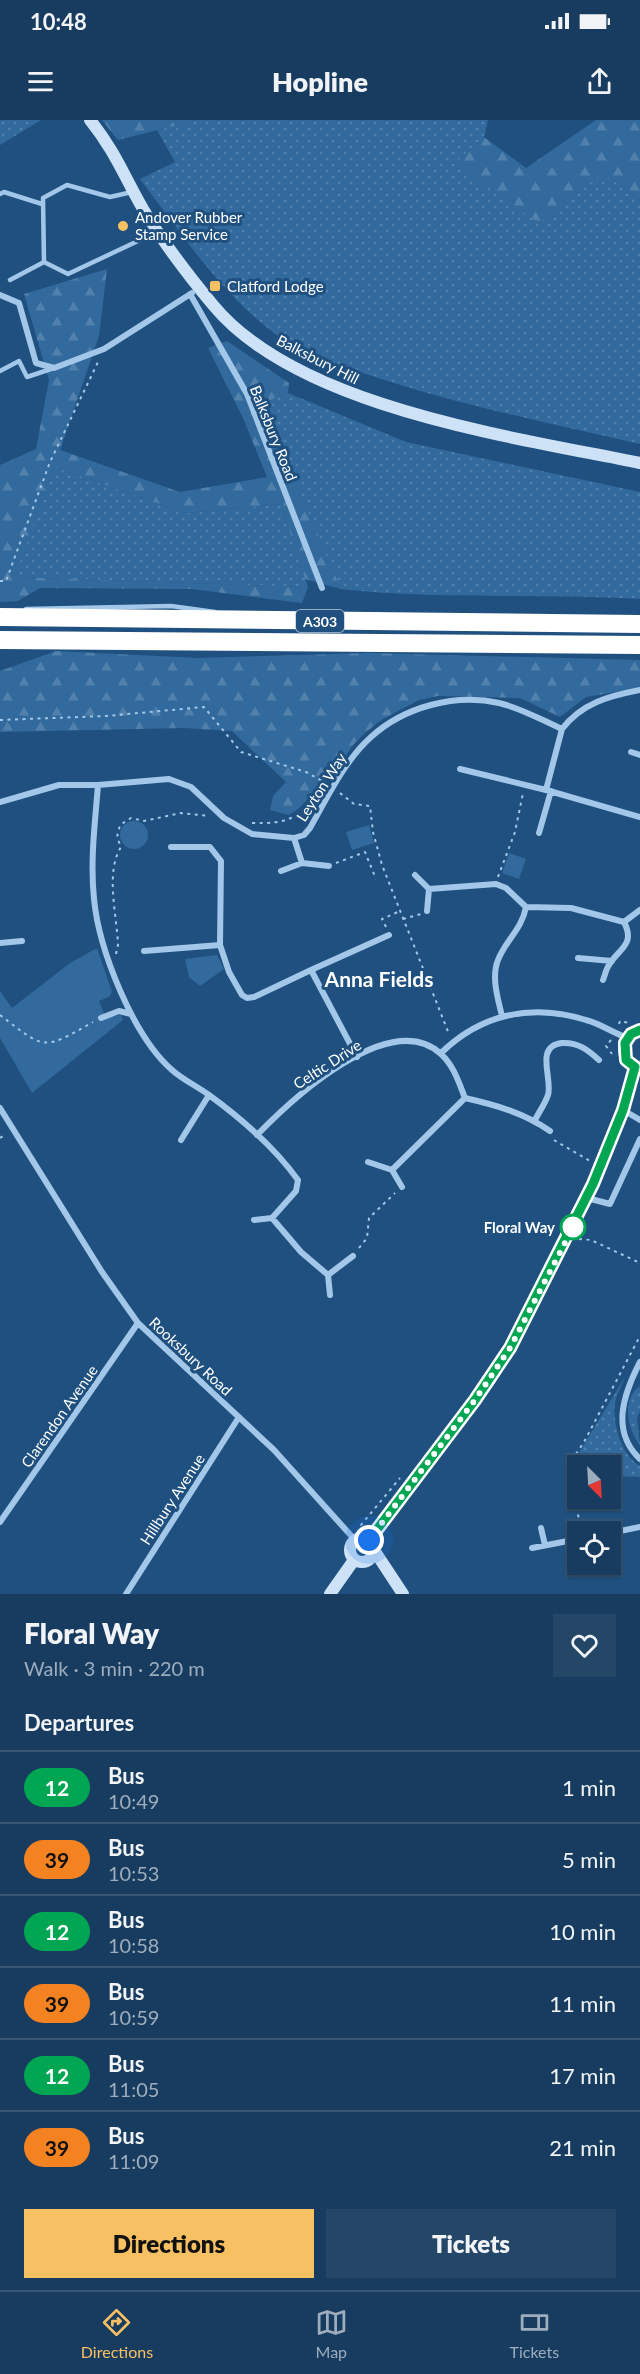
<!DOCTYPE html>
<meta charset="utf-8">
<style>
body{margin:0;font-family:Lato,sans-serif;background:#244768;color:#f1f3f6;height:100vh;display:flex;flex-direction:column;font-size:22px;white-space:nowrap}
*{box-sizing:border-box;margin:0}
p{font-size:20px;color:#9eadbd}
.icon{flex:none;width:33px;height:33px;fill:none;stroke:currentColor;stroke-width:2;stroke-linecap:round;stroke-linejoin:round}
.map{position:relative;height:1474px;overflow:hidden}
.details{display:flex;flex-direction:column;background:#173c5f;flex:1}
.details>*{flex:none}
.badge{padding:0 12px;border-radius:20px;font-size:21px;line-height:39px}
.needle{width:39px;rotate:156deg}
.tools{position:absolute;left:567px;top:1335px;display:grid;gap:12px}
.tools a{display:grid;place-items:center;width:54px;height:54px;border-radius:0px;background:#173c5f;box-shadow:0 2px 4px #0004,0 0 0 2px #365674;font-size:30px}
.you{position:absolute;width:30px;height:30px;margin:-15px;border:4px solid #fff;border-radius:50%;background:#1a73e8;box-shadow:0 0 0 9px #1a73e833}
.map>.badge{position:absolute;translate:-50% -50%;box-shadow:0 0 0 3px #fff}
h2{padding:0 24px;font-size:22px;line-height:54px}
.round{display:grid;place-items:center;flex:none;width:63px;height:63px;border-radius:0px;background:#244768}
.overview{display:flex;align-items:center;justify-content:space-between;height:102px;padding:0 24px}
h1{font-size:28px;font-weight:800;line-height:45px}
.cta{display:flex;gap:12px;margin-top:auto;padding:12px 24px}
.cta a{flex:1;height:69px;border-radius:0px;background:#f6c063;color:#111;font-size:24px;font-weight:800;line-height:69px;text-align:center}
.cta a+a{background:#244768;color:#f1f3f6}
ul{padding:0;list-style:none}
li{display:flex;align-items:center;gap:18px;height:72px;padding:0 24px;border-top:2px solid #365674}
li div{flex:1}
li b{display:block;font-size:22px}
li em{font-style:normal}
li .badge{min-width:66px;font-weight:700;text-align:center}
.status{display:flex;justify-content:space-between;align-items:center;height:42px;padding:0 30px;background:#173c5f;direction:ltr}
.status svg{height:16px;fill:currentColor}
header{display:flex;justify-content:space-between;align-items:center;height:78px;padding:0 24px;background:#173c5f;font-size:27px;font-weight:800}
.dock{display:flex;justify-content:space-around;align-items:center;height:84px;border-top:2px solid #365674;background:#173c5f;font-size:16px;color:#9eadbd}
.dock a{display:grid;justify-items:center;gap:3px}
.dock .on{color:#f6c063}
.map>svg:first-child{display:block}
.grass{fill:url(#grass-dots)}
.forest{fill:url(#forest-firs)}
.park{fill:#326a9d}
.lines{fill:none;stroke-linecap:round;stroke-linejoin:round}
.path{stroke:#a3c7e8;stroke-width:2;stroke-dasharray:3 4.5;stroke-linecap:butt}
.lane{stroke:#a3c7e8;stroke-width:4.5}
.street{stroke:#a3c7e8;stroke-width:6}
.secondary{stroke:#cde2f6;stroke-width:12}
.highway{stroke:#fff;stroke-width:18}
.line-casing{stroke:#fff;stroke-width:14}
.line{stroke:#00a651;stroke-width:9}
.walk{stroke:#fff;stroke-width:6;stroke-dasharray:0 10.8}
.poi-dot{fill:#f6c063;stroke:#1f507f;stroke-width:2}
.stop-dot{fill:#fff;stroke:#00a651;stroke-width:3}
.labels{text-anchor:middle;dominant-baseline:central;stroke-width:6;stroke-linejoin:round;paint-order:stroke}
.shield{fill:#1f507f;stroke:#bccad9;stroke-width:1.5}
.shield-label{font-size:14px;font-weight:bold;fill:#fff}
.poi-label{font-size:15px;fill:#fff;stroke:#1f507f;text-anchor:start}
.street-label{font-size:15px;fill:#fff;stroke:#1f507f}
.stop-label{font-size:15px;font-weight:bold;fill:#fff;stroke:#1f507f;text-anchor:end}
.district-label{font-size:21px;font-weight:bold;fill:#fff;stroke:#1f507f}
</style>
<div class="status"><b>10:48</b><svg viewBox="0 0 49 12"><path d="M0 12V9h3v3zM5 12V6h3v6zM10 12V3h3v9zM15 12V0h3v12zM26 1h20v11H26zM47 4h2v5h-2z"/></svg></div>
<header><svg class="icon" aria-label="menu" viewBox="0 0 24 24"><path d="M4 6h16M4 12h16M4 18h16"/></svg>Hopline<svg class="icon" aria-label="share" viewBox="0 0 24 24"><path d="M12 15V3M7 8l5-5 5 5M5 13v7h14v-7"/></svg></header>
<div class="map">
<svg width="640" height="1474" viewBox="0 0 640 1474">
<defs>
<pattern id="grass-dots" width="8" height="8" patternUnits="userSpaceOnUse" patternTransform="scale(1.5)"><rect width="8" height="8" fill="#326a9d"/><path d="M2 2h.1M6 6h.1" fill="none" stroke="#5180ac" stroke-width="1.8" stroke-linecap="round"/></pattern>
<pattern id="forest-firs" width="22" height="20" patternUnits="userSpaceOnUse" patternTransform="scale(1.5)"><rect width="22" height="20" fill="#326a9d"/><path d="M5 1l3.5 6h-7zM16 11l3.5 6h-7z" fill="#5180ac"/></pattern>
</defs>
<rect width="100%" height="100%" fill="#1f507f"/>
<!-- grass -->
<path class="grass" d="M0,0H41L0,25Z
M198,0H488L484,17L454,44L603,53L640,80V324C548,303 455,284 366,254C345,247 320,242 301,231C233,192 186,120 140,59L175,42L157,10Z
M288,273L406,322L640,372V479C540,473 440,480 340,469L262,282Z
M54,347L186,393L281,384L308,467L14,457Z
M625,1257C622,1265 616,1275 615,1283C612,1303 622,1337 640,1346V1357L611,1356L610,1346H578L577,1351L569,1349Z
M640,1266V1291L637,1298L640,1325C627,1309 621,1279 640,1266Z"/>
<!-- forest -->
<path class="forest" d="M102,0H198L118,20Z
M596,0H640V80L603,53L539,103L454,44L484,17L526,48Z
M107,149L99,216L60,330L180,372L267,357L243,298L208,228L227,221L289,263L288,273L262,283L341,469L305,459L281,384L186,393L54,347L15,457L308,467L302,483L192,469L40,468L18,481L0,482V345L36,329L49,260L24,174Z
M56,531L197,538L370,533L640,540V568L586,577L560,597L520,578L438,576L419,580L383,599L366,612L353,625L336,651L298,689L289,695L270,690L273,676L286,662L232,611L184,608L0,612V551Z"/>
<!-- park -->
<path class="park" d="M120 715a14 14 0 1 1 28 0a14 14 0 1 1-28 0Z
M369,705L374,723L352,730L346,712Z
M509,733L526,739L519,759L502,753Z
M97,828L112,872L109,877L99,881L106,898L121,895L123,900L32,973L0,918V871L12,888L70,843Z
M217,835L224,849L200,866L189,857L185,839Z"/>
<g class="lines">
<!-- path -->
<path class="path" d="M0,461H6L50,342L99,240
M0,600L106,596L204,587L241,632L306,652L326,663
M340,673L354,684L370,686L373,712L382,745L449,914
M252,703C287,704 298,699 318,673
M336,743L365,732L376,759
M498,757L515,712L523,673
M403,799L421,794
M386,807L382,799L400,791
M116,834L118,825C117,795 105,753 121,727L117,717L120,705L131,698L144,701L181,693L209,696
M0,895C46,930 42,931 93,902
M619,904L620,901L629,903
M611,920L606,926L612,934
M0,1018L6,1014
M554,1020L590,1041
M579,1119L591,1120L640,1143
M359,1128L367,1118L369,1098L395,1073
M582,1412L567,1347L584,1322L640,1216
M360,1413L361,1405L400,1358"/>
<!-- lane -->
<path class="lane" d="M0,74L4,72L42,84
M44,142L43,78L67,65L110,77L132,72
M10,160L44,142L68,154L157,112
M0,251L19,241L27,257L54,248
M26,489L171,486L215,492"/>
<!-- street -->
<path class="street" d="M190,174L247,274L322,468
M0,175L19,183L36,243L54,248L104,229L192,173
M631,632L640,635
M460,649L546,670L562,609
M546,670L640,697
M0,682L59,665H98
M539,713L551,671
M294,718L302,743
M171,727H210L221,741L220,825L229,852L242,875L247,878L254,877L311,850L357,937
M281,751L302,743L329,746
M415,755L429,769L427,791
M429,769L496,764L506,768L526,787C522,809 506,820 498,840C491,857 498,879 502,896
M526,787L571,788L624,802C636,825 618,829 609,845C606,849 605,855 603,860
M624,802L640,790
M0,823L22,821
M144,831L220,825
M578,838L612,841
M311,850L389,815
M101,898L119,891L131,894
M441,933C481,894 531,883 586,900C601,904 613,913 628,918
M465,978C496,985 524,993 550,1011
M0,988L102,1152L138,1203L274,1330L355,1420
M623,990L640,1000
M535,1000C539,992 545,984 548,975C553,959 534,926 562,923C578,922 588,930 599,940
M257,1015C291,980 390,887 441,934C454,946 459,963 465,978
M181,1020L209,975
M368,1042L392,1050
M402,1067L392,1050L465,978
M587,1078L610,1084L640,1019
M272,1098L301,1132L328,1155L330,1175
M254,1100L272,1098L296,1071L298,1060C274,1027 242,999 209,975C197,966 183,960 172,950C133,916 99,830 94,779C90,741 95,703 98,665L169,659L191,667L224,698L252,714L294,718L304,715L310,708C327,678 345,640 371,617C404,587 455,573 499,583C521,588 542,600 562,609C582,583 609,576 640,570
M328,1155L353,1136
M640,1242C624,1273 610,1311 640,1339
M0,1402L138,1203
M541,1408L545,1425
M610,1413L640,1407
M532,1428L578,1419
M126,1474L239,1297"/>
<!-- secondary -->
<path class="secondary" d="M90,0C115,31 124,56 143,89C163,122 188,155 213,185C298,288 514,317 640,343
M640,910C626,914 621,926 626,940L640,949
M350 1430a12 12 0 1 1 24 0a12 12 0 1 1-24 0Z
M369,1420L489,1261L510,1228L593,1064L623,990L635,947
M374,1430L403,1474
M330,1474L354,1440"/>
<!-- highway -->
<path class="highway" d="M0,497L640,504
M0,520L640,525"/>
</g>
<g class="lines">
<!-- line casing -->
<g class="line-casing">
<path id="line" d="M369,1420L475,1280L510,1228L593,1064L623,990L635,947L626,940L625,923L631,914L640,910"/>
</g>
<!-- line -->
<use href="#line" class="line"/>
<!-- walk -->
<path class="walk" d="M369,1420L475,1280L510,1228L578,1098L573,1107"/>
</g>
<!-- markers -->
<g class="poi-dot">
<circle cx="123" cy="106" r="6"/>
<rect x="209" y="160" width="12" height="12" rx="3"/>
</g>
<circle class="stop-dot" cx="573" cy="1107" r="12"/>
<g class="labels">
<!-- shield labels -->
<rect class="shield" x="296" y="490" width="48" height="22" rx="4.5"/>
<g class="shield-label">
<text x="320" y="501">A303</text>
</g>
<!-- poi labels -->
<g class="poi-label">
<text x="135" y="97">Andover Rubber<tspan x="135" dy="17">Stamp Service</tspan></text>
<text x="227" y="166">Clatford Lodge</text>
</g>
<!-- street labels -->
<g class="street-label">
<text transform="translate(318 239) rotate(27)">Balksbury Hill</text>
<text transform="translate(274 313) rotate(68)">Balksbury Road</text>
<text transform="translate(321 667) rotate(-57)">Leyton Way</text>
<text transform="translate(327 944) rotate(-33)">Celtic Drive</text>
<text transform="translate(191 1236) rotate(43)">Rooksbury Road</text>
<text transform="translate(59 1296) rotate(-55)">Clarendon Avenue</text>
<text transform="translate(172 1379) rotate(-57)">Hillbury Avenue</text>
</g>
<!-- stop labels -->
<g class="stop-label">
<text x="555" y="1107">Floral Way</text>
</g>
<!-- district labels -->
<g class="district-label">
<text x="379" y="858">Anna Fields</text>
</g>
</g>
</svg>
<div class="tools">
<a><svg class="needle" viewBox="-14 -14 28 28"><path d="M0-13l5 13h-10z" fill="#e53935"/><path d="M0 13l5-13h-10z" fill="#9eadbd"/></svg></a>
<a><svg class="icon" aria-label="locate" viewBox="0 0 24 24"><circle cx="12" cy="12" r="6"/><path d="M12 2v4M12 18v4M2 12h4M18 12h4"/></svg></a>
</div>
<div class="you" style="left:369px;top:1420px"></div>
</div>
<section class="details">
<div class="overview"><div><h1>Floral Way</h1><p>Walk · 3 min · 220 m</p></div><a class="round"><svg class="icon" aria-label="heart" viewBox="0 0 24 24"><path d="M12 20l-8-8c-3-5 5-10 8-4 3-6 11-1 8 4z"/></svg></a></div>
<h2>Departures</h2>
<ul>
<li><span class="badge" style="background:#00a651;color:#fff">12</span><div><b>Bus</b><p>10:49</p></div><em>1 min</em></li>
<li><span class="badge" style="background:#f58220;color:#111">39</span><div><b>Bus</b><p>10:53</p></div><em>5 min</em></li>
<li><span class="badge" style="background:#00a651;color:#fff">12</span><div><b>Bus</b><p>10:58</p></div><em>10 min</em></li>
<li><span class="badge" style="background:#f58220;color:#111">39</span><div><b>Bus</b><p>10:59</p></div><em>11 min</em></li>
<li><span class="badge" style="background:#00a651;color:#fff">12</span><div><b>Bus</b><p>11:05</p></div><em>17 min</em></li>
<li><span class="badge" style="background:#f58220;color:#111">39</span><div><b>Bus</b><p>11:09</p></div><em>21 min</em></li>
</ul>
<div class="cta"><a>Directions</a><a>Tickets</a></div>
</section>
<nav class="dock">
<a class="on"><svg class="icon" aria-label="directions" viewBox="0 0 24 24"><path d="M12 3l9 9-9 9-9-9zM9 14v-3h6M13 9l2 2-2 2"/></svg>Directions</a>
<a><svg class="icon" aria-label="map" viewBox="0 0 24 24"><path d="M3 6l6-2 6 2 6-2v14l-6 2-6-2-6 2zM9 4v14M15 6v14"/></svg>Map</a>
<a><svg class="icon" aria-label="tickets" viewBox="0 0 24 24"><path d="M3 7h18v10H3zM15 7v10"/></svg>Tickets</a>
</nav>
